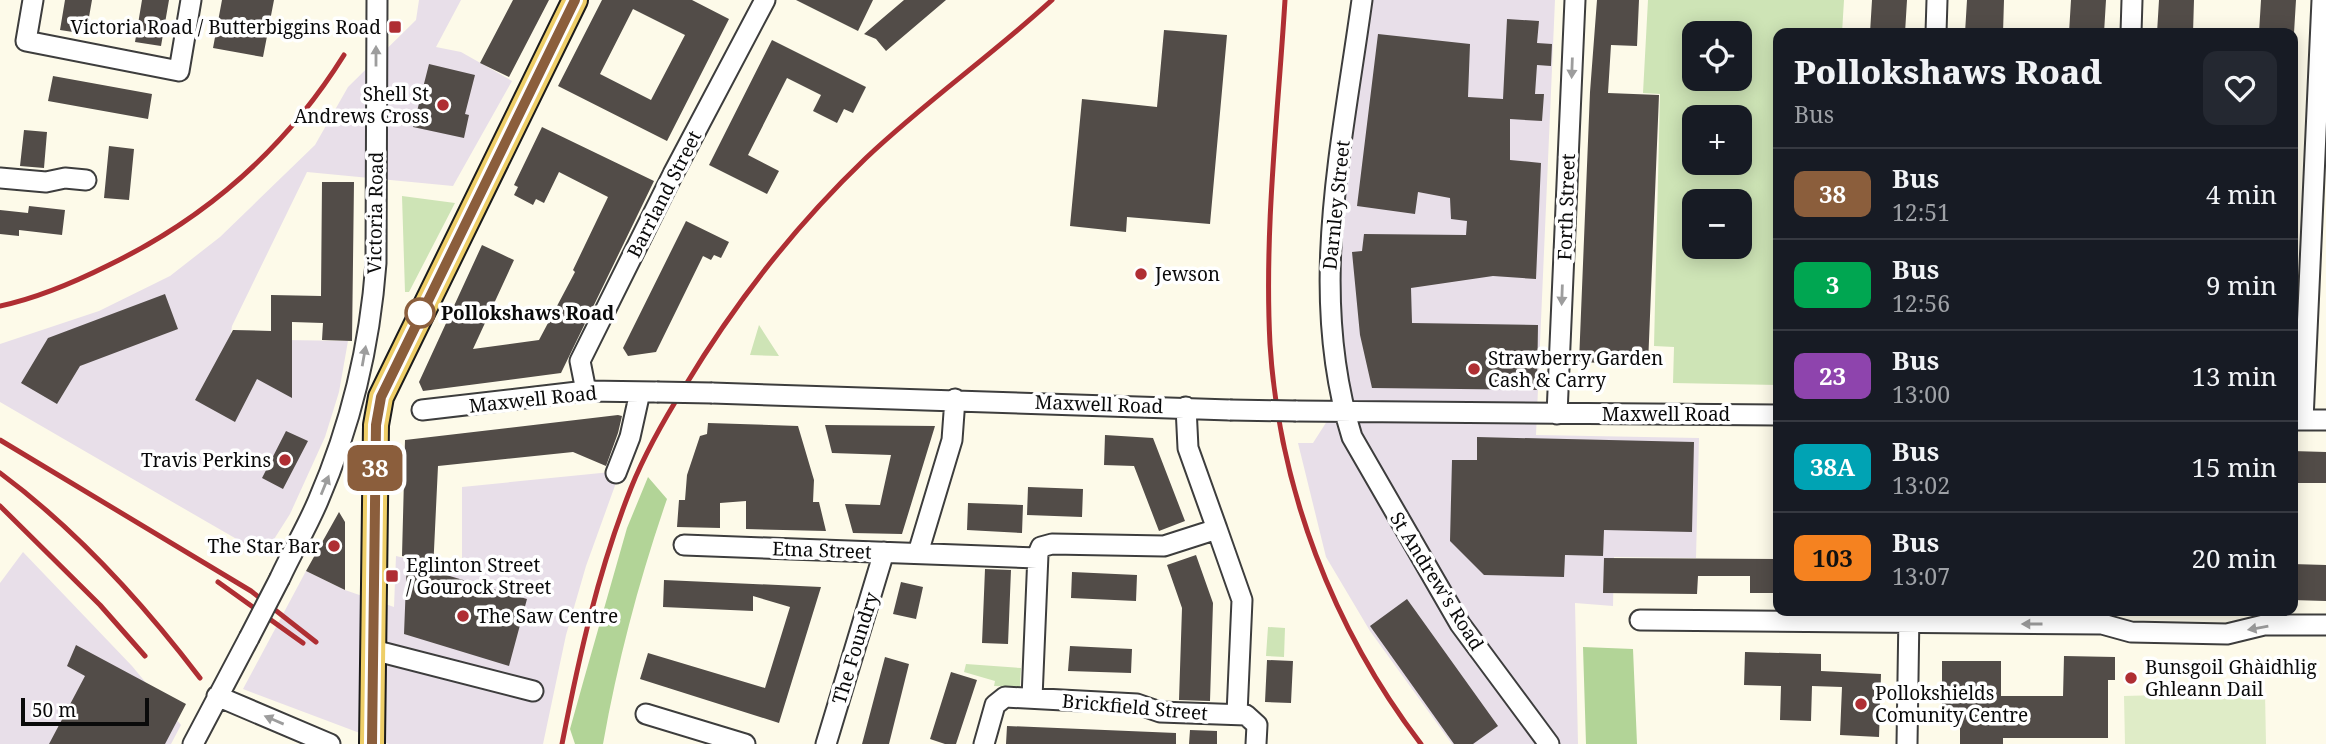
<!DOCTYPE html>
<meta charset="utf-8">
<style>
body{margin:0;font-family:"Noto Serif",serif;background:#242831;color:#f1f3f6;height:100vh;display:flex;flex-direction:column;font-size:26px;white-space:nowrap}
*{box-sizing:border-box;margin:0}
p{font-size:23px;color:#9ea1a6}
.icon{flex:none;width:38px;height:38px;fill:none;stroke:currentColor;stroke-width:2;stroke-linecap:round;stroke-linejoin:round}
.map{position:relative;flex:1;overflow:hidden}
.side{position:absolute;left:1773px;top:28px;width:525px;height:588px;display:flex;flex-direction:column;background:#171b24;border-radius:14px;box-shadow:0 4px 18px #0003}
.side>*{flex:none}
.badge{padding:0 14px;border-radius:10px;font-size:24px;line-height:46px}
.buttons{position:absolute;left:1682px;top:21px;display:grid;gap:14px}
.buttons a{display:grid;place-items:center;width:70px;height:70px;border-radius:14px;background:#171b24;box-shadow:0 4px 18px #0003;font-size:35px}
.scale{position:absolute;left:21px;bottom:18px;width:128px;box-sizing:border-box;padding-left:7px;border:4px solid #0a0a0a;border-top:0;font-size:19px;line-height:24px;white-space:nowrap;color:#0a0a0a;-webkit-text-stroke:5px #fff;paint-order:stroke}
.map>.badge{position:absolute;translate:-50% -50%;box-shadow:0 0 0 4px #fff}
.round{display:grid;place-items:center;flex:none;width:74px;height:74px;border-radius:14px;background:#242831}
.headline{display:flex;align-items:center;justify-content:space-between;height:119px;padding:0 21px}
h1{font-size:33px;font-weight:800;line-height:52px}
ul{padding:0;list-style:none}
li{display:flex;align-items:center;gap:21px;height:91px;padding:0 21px;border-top:2px solid #363941}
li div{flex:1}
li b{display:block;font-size:26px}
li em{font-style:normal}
li .badge{min-width:77px;font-weight:700;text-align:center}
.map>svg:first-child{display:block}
.industrial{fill:#e8dfe9}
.green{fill:#cee4b6;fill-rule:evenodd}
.forest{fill:#b2d497}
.pitch{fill:#dfecc7}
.building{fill:#524c48;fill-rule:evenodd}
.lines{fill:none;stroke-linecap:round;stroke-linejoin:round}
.minor-casing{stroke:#3d3d3d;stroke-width:23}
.major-casing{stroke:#1b1b1b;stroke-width:28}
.minor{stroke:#fff;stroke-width:19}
.major{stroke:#eece68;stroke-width:24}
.rail{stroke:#af2e33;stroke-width:5}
.minor-bridge-casing{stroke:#3d3d3d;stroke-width:23;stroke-linecap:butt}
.minor-bridge{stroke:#fff;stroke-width:19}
.oneway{fill:#9d9d9d}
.line-casing{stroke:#fff;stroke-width:16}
.line{stroke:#8b5e3c;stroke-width:10}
.poi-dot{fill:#af2e33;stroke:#fff;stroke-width:2.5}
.stop-dot{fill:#fff;stroke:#8b5e3c;stroke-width:3.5}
.labels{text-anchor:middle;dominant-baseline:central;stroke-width:7;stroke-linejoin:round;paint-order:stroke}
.poi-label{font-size:19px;fill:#0a0a0a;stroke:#fff;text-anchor:start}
.street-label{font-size:19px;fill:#0a0a0a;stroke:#fff}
.stop-label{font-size:19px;font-weight:bold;fill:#0a0a0a;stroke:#fff;text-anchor:start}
</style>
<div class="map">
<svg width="2326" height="744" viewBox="0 0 2326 744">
<rect width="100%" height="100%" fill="#fdfae9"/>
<!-- industrial -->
<path class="industrial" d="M419,0H461L436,47L461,52L512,81L453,186L307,172L232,326L230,339L348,341L339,392L325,437L290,514L264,555L0,402V344L99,311L170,276L220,237L315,145L348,87L416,20Z
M1370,0H1555L1536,435L1699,438L1696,558L1614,557L1613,606L1575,603L1578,744H1452L1370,631L1326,557L1298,443H1313L1345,393L1329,303Z
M611,472L617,480L586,566L566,635L543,744H389L243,689L306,571L345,590L394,607L396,556L462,572V487Z
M23,552L132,666L181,725L171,744H0V583Z"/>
<!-- green -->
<path class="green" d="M1648,0H1844L1842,33H1778V385L1673,383L1674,347L1654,346L1660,94L1643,93ZM1740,33V79H1694V33ZM1740,117V163H1694V117ZM1694,201H1740V247H1694Z
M402,196L455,203L409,292H405Z
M759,325L779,356L750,355Z
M1268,627L1285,628L1284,657L1266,656Z
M966,664L1021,668L1020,687L994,686L995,681L964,672Z"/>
<!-- forest -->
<path class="forest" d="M648,477L667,499C639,580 618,660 603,744H575L570,729L584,679L627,528Z
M1583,647L1633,649L1637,744H1586Z"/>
<!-- pitch -->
<path class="pitch" d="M2265,692L2266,744H2125L2124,696Z"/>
<!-- building -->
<path class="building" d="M65,0H92L86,34L60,30Z
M142,0H169L161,46L135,42Z
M222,0H274L263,57L213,48Z
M513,0H549L509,77L480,63Z
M602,0H692L729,19L667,141L558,86ZM633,9L685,35L651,100L600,74Z
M796,0H873L858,31Z
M904,0H946L886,51L876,39L864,34Z
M1597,0H1639L1637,46L1611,45L1608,93L1659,95L1648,365L1579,362L1590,92Z
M1872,0H1907L1905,33H1870Z
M1967,0H2004L2003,33H1965Z
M2071,0H2106L2104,33H2069Z
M2159,0H2194L2193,33H2157Z
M2261,0H2296L2294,33H2259Z
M1507,19L1539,21L1537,43L1552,44L1551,66L1537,65L1535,94H1544L1542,121L1510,119V160L1541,163L1536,279L1493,276L1411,288L1412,323L1538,325L1537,390L1372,388L1360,335L1352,252L1362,251L1364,234L1466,235L1467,221L1451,219L1450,198L1418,192L1415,214L1357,206L1378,34L1470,44L1468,97L1503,99Z
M1164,30L1227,35L1210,224L1127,217L1126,232L1070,226L1082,99L1157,107Z
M772,40L866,87L853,113L844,109L837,123L813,111L821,95L787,78L748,155L779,171L767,194L709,165Z
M429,64L475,75L465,114L469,115L464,138L413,127Z
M53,76L152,94L148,119L48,101Z
M542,127L654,181L561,373L423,391L419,382L482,245L514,260L473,349L539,340L575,272L573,270L608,197L559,172L544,203L536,199L533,205L514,195L518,187L514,185Z
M24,130L47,132L44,168L20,166Z
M109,146L134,149L129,200L104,198Z
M322,182H354L352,341L322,340L323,323L292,322V398L257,379L235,422L195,400L233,330L271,331V295L321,296Z
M29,206L65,210L62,235L19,230V236L0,234V210L28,213Z
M686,221L729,242L721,258L714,255L711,260L703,256L656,352L628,356L623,348Z
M165,294L178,329L80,366L57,404L21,383L48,338Z
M618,415L622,416L618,433L606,466L573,452L438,466L433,571L527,599L509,666L404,634L407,557L402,556L405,440Z
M708,423L798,426L814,480L813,502H819L826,531L746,529V501L720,503V528L677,527L679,500H685L687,475L700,436L707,434Z
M825,425L935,426L902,534L853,533L845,504L880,505L891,455L832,453Z
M286,431L308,441L283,489L262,478Z
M1105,435L1153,438L1185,521L1159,531L1134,466L1104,465Z
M1477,437L1694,442L1692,532L1604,530L1603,556L1565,555L1564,577L1484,575L1450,541L1452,460H1477Z
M2292,451L2326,452V483H2292Z
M1028,487L1083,489L1082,517L1027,515Z
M968,503L1023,505L1022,533L967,530Z
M339,512L345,522V590L306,571Z
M1196,555L1213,603L1210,701L1179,700L1182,608L1167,565Z
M1604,558L1778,559V593H1750V576H1698L1697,594L1603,593Z
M2292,564L2326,565V601L2292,600Z
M985,569L1011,570L1008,644L982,643Z
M1072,572L1137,575L1136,601L1071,598Z
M664,580L821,587L779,723L640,679L648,653L765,688L790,607L753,596V611L663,607Z
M901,582L923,587L916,619L893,614Z
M1407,599L1498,726L1473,744H1454L1370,626Z
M76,645L186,704L165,744H49L85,676L67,666Z
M1070,646L1132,649L1131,673L1068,671Z
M1745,652L1821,654V671L1881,674L1879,737L1840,735L1842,687L1812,686L1811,721L1780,720L1781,686L1744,685Z
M2064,656L2115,657V680H2108V738H2003V744H1960V721H1942V661H2001V696H2063Z
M885,657L909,664L889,744H862Z
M1267,660L1293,661L1291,703L1265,702Z
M951,672L977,680L956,744H945L930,739Z
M1007,726L1176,733V744H1006Z
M1190,730L1217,731V744H1189Z"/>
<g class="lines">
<!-- minor casing -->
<g class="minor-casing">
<path id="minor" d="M33,0L26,41L179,71L191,0
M1362,0C1342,146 1307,293 1352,437L1460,624L1549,744
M1936,33L1937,0
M2131,33L2132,0
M0,178L46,182L65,178L86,180
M586,391L580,361L673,174L765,0
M712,393L1230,410
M1186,407L1188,448L1217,529
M422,410L586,391L657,392
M1296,411L1778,415
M1557,414L1575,0
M2292,420H2326
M2303,420L2322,0
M616,473L630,437L640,392
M684,545L1037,558
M918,553L952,440L955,399
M280,578C292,552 307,527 318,501C351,425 370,345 376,263L377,0
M1640,620L2102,624L2131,632L2227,634L2264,625H2326
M373,650L533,691
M217,696L330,744
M1032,698L1038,554L1041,547L1052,544L1164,546L1217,529L1242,600L1237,714
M646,714L745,744
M193,744L249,638
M826,744L884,552
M984,744L995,705L1005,697L1137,704L1160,712L1246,715L1257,725L1256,744
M1907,744L1909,612"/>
</g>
<!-- major casing -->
<g class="major-casing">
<path id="major" d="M372,744L376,425L381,397L575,0"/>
</g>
<!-- minor -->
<use href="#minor" class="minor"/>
<!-- major -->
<use href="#major" class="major"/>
<!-- rail -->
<path class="rail" d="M1285,0C1278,114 1264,230 1270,344C1279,488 1333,629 1421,744
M0,306C38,298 75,282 109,265C208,217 286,148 344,55
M0,440L251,591L316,642
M0,473C77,530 142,602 200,678
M0,506L100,605L145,656
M218,582L303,643
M562,744C579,657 598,571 631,488C645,453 665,418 685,386C736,301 795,226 866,158C925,102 992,55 1052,0"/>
<!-- minor-bridge casing -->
<g class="minor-bridge-casing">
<path id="minor-bridge" d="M657,392L712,393
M1230,410L1296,411
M249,638L280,578"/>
</g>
<!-- minor-bridge -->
<use href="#minor-bridge" class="minor-bridge"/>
</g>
<!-- one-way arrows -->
<defs><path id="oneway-solid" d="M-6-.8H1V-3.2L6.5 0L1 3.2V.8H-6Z" transform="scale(1.75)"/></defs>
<g class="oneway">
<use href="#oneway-solid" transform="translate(376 56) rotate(-90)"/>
<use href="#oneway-solid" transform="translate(1572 68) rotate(92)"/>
<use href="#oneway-solid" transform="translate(1562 295) rotate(92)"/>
<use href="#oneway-solid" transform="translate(364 356) rotate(-80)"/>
<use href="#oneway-solid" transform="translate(325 485) rotate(-68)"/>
<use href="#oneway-solid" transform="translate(2032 624) rotate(180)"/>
<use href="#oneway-solid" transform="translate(2258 628) rotate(170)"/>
<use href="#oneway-solid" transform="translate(274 720) rotate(-157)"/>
</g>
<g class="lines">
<!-- line casing -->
<g class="line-casing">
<path id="line" d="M372,744L376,425L381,397L575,0"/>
</g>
<!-- line -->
<use href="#line" class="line"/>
</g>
<!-- markers -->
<g class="poi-dot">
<rect x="388" y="20" width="14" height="14" rx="3.5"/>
<circle cx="443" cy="105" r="7"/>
<circle cx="1141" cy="274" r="7"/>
<circle cx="1474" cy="369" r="7"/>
<circle cx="285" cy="460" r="7"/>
<circle cx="334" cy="546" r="7"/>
<rect x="385" y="569" width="14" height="14" rx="3.5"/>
<circle cx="463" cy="616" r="7"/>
<circle cx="2131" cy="678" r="7"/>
<circle cx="1861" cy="704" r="7"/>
</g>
<circle class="stop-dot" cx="420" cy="313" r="14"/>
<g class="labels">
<!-- poi labels -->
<g class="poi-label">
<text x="381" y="27" text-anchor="end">Victoria Road / Butterbiggins Road</text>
<text x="429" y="94" text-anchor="end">Shell St<tspan x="429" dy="22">Andrews Cross</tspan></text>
<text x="1155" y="274">Jewson</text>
<text x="1488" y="358">Strawberry Garden<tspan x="1488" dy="22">Cash &amp; Carry</tspan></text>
<text x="271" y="460" text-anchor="end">Travis Perkins</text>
<text x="320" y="546" text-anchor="end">The Star Bar</text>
<text x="406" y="565">Eglinton Street<tspan x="406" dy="22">/ Gourock Street</tspan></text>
<text x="477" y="616">The Saw Centre</text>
<text x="2145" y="667">Bunsgoil Ghàidhlig<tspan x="2145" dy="22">Ghleann Dail</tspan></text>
<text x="1875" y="693">Pollokshields<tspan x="1875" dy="22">Comunity Centre</tspan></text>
</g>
<!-- street labels -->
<g class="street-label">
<text transform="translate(664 194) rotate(-63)">Barrland Street</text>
<text transform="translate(1336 205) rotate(-84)">Darnley Street</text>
<text transform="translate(1566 207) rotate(-88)">Forth Street</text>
<text transform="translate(375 213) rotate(-89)">Victoria Road</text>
<text transform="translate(533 399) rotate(-6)">Maxwell Road</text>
<text transform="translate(1099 404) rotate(2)">Maxwell Road</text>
<text x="1666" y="414">Maxwell Road</text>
<text transform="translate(822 550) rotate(2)">Etna Street</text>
<text transform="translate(1437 581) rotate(58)">St Andrew's Road</text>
<text transform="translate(855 648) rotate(-73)">The Foundry</text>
<text transform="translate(1135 707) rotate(5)">Brickfield Street</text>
</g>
<!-- stop labels -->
<g class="stop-label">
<text x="441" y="313">Pollokshaws Road</text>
</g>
</g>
</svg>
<div class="buttons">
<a><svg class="icon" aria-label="locate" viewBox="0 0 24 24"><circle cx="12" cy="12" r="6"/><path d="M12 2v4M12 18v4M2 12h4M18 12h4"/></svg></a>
<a>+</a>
<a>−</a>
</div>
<div class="scale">50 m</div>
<b class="badge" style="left:375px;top:468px;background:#8b5e3c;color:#fff">38</b>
<section class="side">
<div class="headline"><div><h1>Pollokshaws Road</h1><p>Bus</p></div><a class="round"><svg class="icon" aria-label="heart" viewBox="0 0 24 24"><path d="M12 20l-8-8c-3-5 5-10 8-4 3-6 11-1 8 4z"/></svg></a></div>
<ul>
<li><span class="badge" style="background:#8b5e3c;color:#fff">38</span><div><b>Bus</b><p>12:51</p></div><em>4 min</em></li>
<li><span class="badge" style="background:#00a651;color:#fff">3</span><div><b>Bus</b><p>12:56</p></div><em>9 min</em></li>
<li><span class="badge" style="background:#8e44ad;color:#fff">23</span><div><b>Bus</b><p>13:00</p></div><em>13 min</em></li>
<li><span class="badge" style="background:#00a3b4;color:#fff">38A</span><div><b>Bus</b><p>13:02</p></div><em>15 min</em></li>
<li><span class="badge" style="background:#f58220;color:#111">103</span><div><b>Bus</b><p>13:07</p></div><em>20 min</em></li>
</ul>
</section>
</div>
